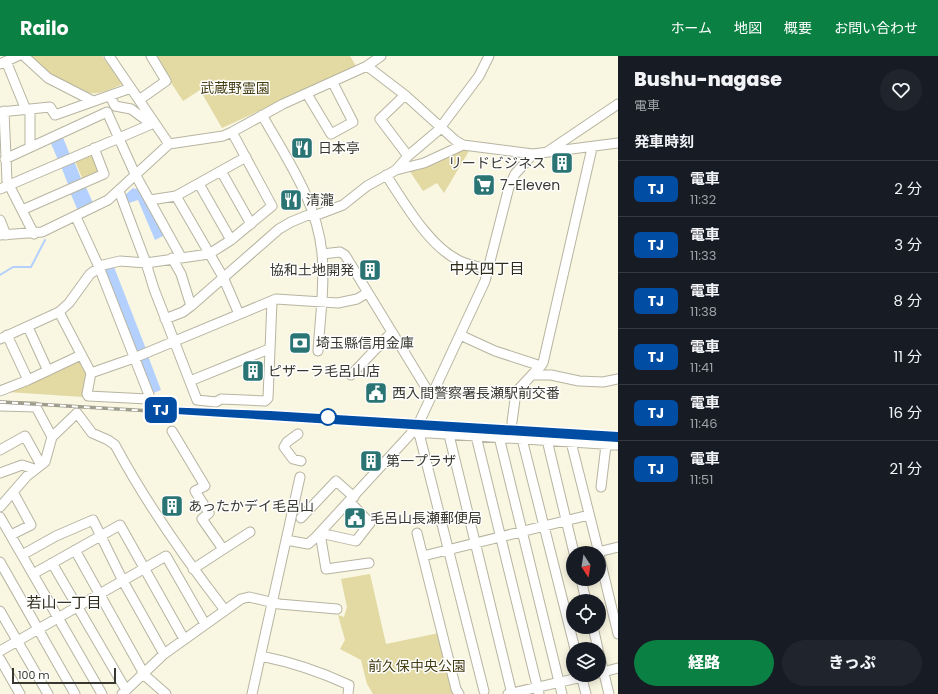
<!DOCTYPE html>
<html lang="ja">
<meta charset="utf-8">
<style>
body{margin:0;font-family:Poppins,"Noto Sans JP",sans-serif;background:#20242c;color:#f1f3f6;height:100vh;display:flex;flex-direction:column;font-size:15px;white-space:nowrap}
*{box-sizing:border-box;margin:0}
p{font-size:13px;color:#9ea1a6}
.icon{flex:none;width:22px;height:22px;fill:none;stroke:currentColor;stroke-width:2;stroke-linecap:round;stroke-linejoin:round}
.map{position:relative;flex:1;overflow:hidden}
.details{display:flex;flex-direction:column;background:#171b24;width:320px}
.details>*{flex:none}
.badge{padding:0 8px;border-radius:6px;font-size:14px;line-height:26px}
.needle{width:26px;rotate:168deg}
.fabs{position:absolute;left:566px;top:490px;display:grid;gap:8px}
.fabs a{display:grid;place-items:center;width:40px;height:40px;border-radius:50%;background:#171b24;box-shadow:0 2px 10px #0003;font-size:20px}
.scale{position:absolute;left:12px;bottom:10px;width:104px;box-sizing:border-box;padding-left:4px;border:2px solid #393830;border-top:0;font-size:11px;line-height:14px;white-space:nowrap;color:#393830;-webkit-text-stroke:3px #fff;paint-order:stroke}
.map>.badge{position:absolute;translate:-50% -50%;box-shadow:0 0 0 2px #fff}
h2{padding:0 16px;font-size:15px;line-height:36px}
.round{display:grid;place-items:center;flex:none;width:42px;height:42px;border-radius:21px;background:#20242c}
.head{display:flex;align-items:center;justify-content:space-between;height:68px;padding:0 16px}
h1{font-size:19px;font-weight:800;line-height:30px}
.cta{display:flex;gap:8px;margin-top:auto;padding:8px 16px}
.cta a{flex:1;height:46px;border-radius:24px;background:#0b8043;color:#fff;font-size:16px;font-weight:800;line-height:46px;text-align:center}
.cta a+a{background:#20242c;color:#f1f3f6}
ul{padding:0;list-style:none}
li{display:flex;align-items:center;gap:12px;height:56px;padding:0 16px;border-top:1px solid #363941}
li div{flex:1}
li b{display:block;font-size:15px}
li em{font-style:normal}
li .badge{min-width:44px;font-weight:700;text-align:center}
header{display:flex;align-items:center;gap:24px;box-sizing:border-box;height:56px;padding:0 20px;background:#0b8043;color:#fff}
header strong{font-size:19px}
nav{display:flex;gap:22px;margin-inline-start:auto;font-size:14px}
main{display:flex;flex:1;min-height:0}
.map>svg:first-child{display:block}
.green{fill:#e2d9a3}
.water{fill:#b3d0fe}
.lines{fill:none;stroke-linecap:round;stroke-linejoin:round}
.stream{stroke:#b3d0fe;stroke-width:2}
.minor-casing{stroke:#b7b4a1;stroke-width:11}
.minor{stroke:#fff;stroke-width:9}
.rail-casing{stroke:#9f9d8e;stroke-width:3.5}
.rail{stroke:#fff;stroke-width:2;stroke-dasharray:6;stroke-linecap:butt}
.line-casing{stroke:#fff;stroke-width:9}
.line{stroke:#004da3;stroke-width:6}
.stop-dot{fill:#fff;stroke:#004da3;stroke-width:2}
.labels{text-anchor:middle;dominant-baseline:central;stroke-width:3;stroke-linejoin:round;paint-order:stroke}
.park-label{font-size:14px;fill:#463f14;stroke:#fff}
.poi-label{font-size:14px;fill:#393830;stroke:#fff;text-anchor:start}
.neighbourhood-label{font-size:15px;fill:#2e2b1b;stroke:#fff}
</style>
<header>
<strong>Railo</strong>
<nav><a>ホーム</a><a>地図</a><a>概要</a><a>お問い合わせ</a></nav>
</header>
<main>
<div class="map">
<svg width="618" height="638" viewBox="0 0 618 638">
<rect width="100%" height="100%" fill="#f9f6e1"/>
<!-- green -->
<path class="green" d="M28,0H102L123,28C115,31 106,36 97,37C74,40 43,15 28,0Z
M154,0H350L356,10L222,72L200,34L183,45C173,29 163,16 154,0Z
M468,93L469,95L444,137L437,127L423,135L409,114L459,94Z
M93,96L102,116L83,124L75,105Z
M80,303L88,319L83,341L8,336Z
M370,518L386,588L439,577L455,638H373L367,628L361,604L340,593L345,584L338,559L344,561L347,551L341,523Z"/>
<!-- water -->
<path class="water" d="M62,79L70,99L58,104L50,85Z
M74,105L82,125L69,131L61,110Z
M85,129L93,147L78,155L70,136Z
M133,132L135,133L138,132L164,176L163,180L155,184L138,144L129,147L125,139Z
M114,211L146,293L138,296L136,295L104,214L106,212Z
M148,300L161,334L151,338L138,304Z"/>
<g class="lines">
<!-- stream -->
<path class="stream" d="M0,219L13,211H31L45,184"/>
<!-- minor casing -->
<g class="minor-casing">
<path id="minor" d="M24,0L48,22L93,45
M109,0L169,88
M6,5L26,54
M0,8L18,0
M367,10L405,39L456,85L463,89L533,98L618,87
M307,38L331,78L353,66L333,27
M405,39L380,63L408,100
M110,40L115,50L131,53L150,67
M139,44L166,25L151,0
M30,54V91
M4,55L7,125L34,178
M0,56L50,51L55,59L131,32
M262,59C287,103 317,146 322,197C325,229 320,263 318,295
M440,72L479,20L489,0
M547,96L618,48
M5,103L107,56L135,118L181,201
M396,114L408,100L441,72
M221,115L251,168
M386,119C404,146 429,191 460,205C469,209 480,211 489,214
M199,128L231,184
M0,133L154,67
M119,135L146,207L154,233L197,344L216,346L221,343L265,345L268,342L272,245
M176,140L223,221L239,258
M150,144L176,140L246,101
M22,154L104,118L94,92
M314,160L343,149L367,130L396,114L424,107L463,89
M0,164L6,179
M0,179L42,176L108,144L169,88L223,80L232,76L283,48L367,10L381,0
M322,198L340,196L345,199L431,340
M172,202L181,218L191,250
M59,256L91,317L87,338L88,340L148,343L149,339L99,211L76,161
M165,263L183,256L191,250L279,173L291,166L313,157
M28,271L48,315
M7,279L28,324
M460,279L495,295L541,310
M0,283L59,256L69,247L90,218L103,209L120,205L146,207L209,198L231,184L272,150L232,76
M91,317L134,302L276,243L338,247L357,243L367,237
M351,319L391,277
M532,319H551L579,325L603,326L618,323
M190,325L269,293
M0,335L28,324L81,299
M0,350L36,351L52,381L45,406L27,420L0,451
M512,366L516,336L543,307L592,92
M172,375L205,430L195,435L209,457L202,463L223,493
M414,376L618,389
M418,377L420,381L484,635
M298,378L287,386L284,391L293,403L301,405
M449,379L512,638
M476,380L539,638
M52,381L77,357L92,377L108,384L115,389C146,447 184,501 224,553
M499,381L562,638
M522,383L575,593
M547,384L574,497
M571,386L599,497
M0,394L25,380L41,409
M0,417L22,409L34,413
M601,431L606,389
M350,446L370,467L356,485L320,477L326,513L369,507
M0,461L102,638
M301,462L336,425L354,441
M417,477L456,633L459,638
M11,479L31,469L13,436
M286,484L308,488L315,482L417,371L485,225L509,131L515,118L533,98
M75,494L143,616
M598,496L618,491
M22,499L56,480L93,464L123,525L164,598
M599,499L618,578
M423,500L589,459
M0,506L75,638
M52,507L126,634
M193,513L250,476
M33,518L120,469L184,583
M581,523L586,545
M0,555L48,638
M593,571L598,593
M0,595L166,500L205,568
M599,597L609,638
M261,600C291,606 321,616 349,629L348,638
M0,603L20,638
M142,617L166,638
M599,617L618,612
M581,619L586,638
M122,638L164,598L241,543L249,541L279,548L337,553
M252,638L300,421
M508,638L591,619"/>
</g>
<!-- minor -->
<use href="#minor" class="minor"/>
<!-- rail casing -->
<g class="rail-casing">
<path id="rail" d="M0,346L618,383"/>
</g>
<!-- rail -->
<use href="#rail" class="rail"/>
</g>
<g class="lines">
<!-- line casing -->
<g class="line-casing">
<path id="line" d="M618,379L270,358L160,354L618,383"/>
</g>
<!-- line -->
<use href="#line" class="line"/>
</g>
<!-- icons -->
<defs>
<g id="restaurant-square" transform="scale(1.15)"><rect x="-9" y="-9" width="18" height="18" rx="4" fill="#2a7473" stroke="#fff"/><path d="M-5-6h1v4h1v-4h1v4h1v-4h1v5L-1.5 .5V6h-2V.5L-5-1ZM5-6V6H3V1.5H1.5Q1.5-4 5-6Z" fill="#fff"/></g>
<g id="building-square" transform="scale(1.15)"><rect x="-9" y="-9" width="18" height="18" rx="4" fill="#2a7473" stroke="#fff"/><path d="M-4-6H4V6H1V3H-1V6H-4ZM-2.5-4.3h1.7v1.8h-1.7ZM.8-4.3h1.7v1.8H.8ZM-2.5-1h1.7V.8h-1.7ZM.8-1h1.7V.8H.8Z" fill="#fff"/></g>
<g id="supermarket-square" transform="scale(1.15)"><rect x="-9" y="-9" width="18" height="18" rx="4" fill="#2a7473" stroke="#fff"/><path d="M-6-5.5h2.5l.6 2H6L4.5 2H-2.5L-4.4-4H-6ZM-1.5 3.2a1.3 1.3 0 1 0 .1 0ZM3 3.2a1.3 1.3 0 1 0 .1 0Z" fill="#fff"/></g>
<g id="bank-square" transform="scale(1.15)"><rect x="-9" y="-9" width="18" height="18" rx="4" fill="#2a7473" stroke="#fff"/><path d="M-6-4H6V4H-6ZM0-2.3a2.3 2.3 0 1 0 0 4.6a2.3 2.3 0 1 0 0-4.6Z" fill="#fff"/></g>
<g id="civic-square" transform="scale(1.15)"><rect x="-9" y="-9" width="18" height="18" rx="4" fill="#2a7473" stroke="#fff"/><path d="M-.6-6.5H3V-4.5H.6V-3L4-1V1h2V6H-6V1h2V-1L-.6-3ZM-1.2 2.5V6h2.4V2.5Z" fill="#fff"/></g>
</defs>
<g fill-rule="evenodd">
<use href="#restaurant-square" x="302" y="92"/>
<use href="#building-square" x="562" y="107"/>
<use href="#supermarket-square" x="484" y="129"/>
<use href="#restaurant-square" x="291" y="144"/>
<use href="#building-square" x="370" y="214"/>
<use href="#bank-square" x="300" y="287"/>
<use href="#building-square" x="253" y="315"/>
<use href="#civic-square" x="376" y="337"/>
<use href="#building-square" x="371" y="405"/>
<use href="#building-square" x="172" y="450"/>
<use href="#civic-square" x="355" y="462"/>
</g>
<!-- markers -->
<circle class="stop-dot" cx="328" cy="361" r="8"/>
<g class="labels">
<!-- park labels -->
<g class="park-label">
<text x="235" y="32">武蔵野霊園</text>
<text x="417" y="610">前久保中央公園</text>
</g>
<!-- poi labels -->
<g class="poi-label">
<text x="318" y="92">日本亭</text>
<text x="546" y="107" text-anchor="end">リードビジネス</text>
<text x="500" y="129">7-Eleven</text>
<text x="306" y="144">清瀧</text>
<text x="354" y="214" text-anchor="end">協和土地開発</text>
<text x="316" y="287">埼玉縣信用金庫</text>
<text x="268" y="315">ピザーラ毛呂山店</text>
<text x="392" y="337">西入間警察署長瀬駅前交番</text>
<text x="386" y="405">第一プラザ</text>
<text x="188" y="450">あったかデイ毛呂山</text>
<text x="370" y="462">毛呂山長瀬郵便局</text>
</g>
<!-- neighbourhood labels -->
<g class="neighbourhood-label">
<text x="487" y="212">中央四丁目</text>
<text x="64" y="546">若山一丁目</text>
</g>
</g>
</svg>
<div class="fabs">
<a><svg class="needle" viewBox="-14 -14 28 28"><path d="M0-13l5 13h-10z" fill="#e53935"/><path d="M0 13l5-13h-10z" fill="#9ea1a6"/></svg></a>
<a><svg class="icon" aria-label="locate" viewBox="0 0 24 24"><circle cx="12" cy="12" r="6"/><path d="M12 2v4M12 18v4M2 12h4M18 12h4"/></svg></a>
<a><svg class="icon" aria-label="layers" viewBox="0 0 24 24"><path d="M12 4l9 5-9 5-9-5zM3 14l9 5 9-5"/></svg></a>
</div>
<div class="scale">100 m</div>
<b class="badge" style="left:161px;top:354px;background:#004da3;color:#fff">TJ</b>
</div>
<section class="details">
<div class="head"><div><h1>Bushu-nagase</h1><p>電車</p></div><a class="round"><svg class="icon" aria-label="heart" viewBox="0 0 24 24"><path d="M12 20l-8-8c-3-5 5-10 8-4 3-6 11-1 8 4z"/></svg></a></div>
<h2>発車時刻</h2>
<ul>
<li><span class="badge" style="background:#004da3;color:#fff">TJ</span><div><b>電車</b><p>11:32</p></div><em>2 分</em></li>
<li><span class="badge" style="background:#004da3;color:#fff">TJ</span><div><b>電車</b><p>11:33</p></div><em>3 分</em></li>
<li><span class="badge" style="background:#004da3;color:#fff">TJ</span><div><b>電車</b><p>11:38</p></div><em>8 分</em></li>
<li><span class="badge" style="background:#004da3;color:#fff">TJ</span><div><b>電車</b><p>11:41</p></div><em>11 分</em></li>
<li><span class="badge" style="background:#004da3;color:#fff">TJ</span><div><b>電車</b><p>11:46</p></div><em>16 分</em></li>
<li><span class="badge" style="background:#004da3;color:#fff">TJ</span><div><b>電車</b><p>11:51</p></div><em>21 分</em></li>
</ul>
<div class="cta"><a>経路</a><a>きっぷ</a></div>
</section>
</main>
